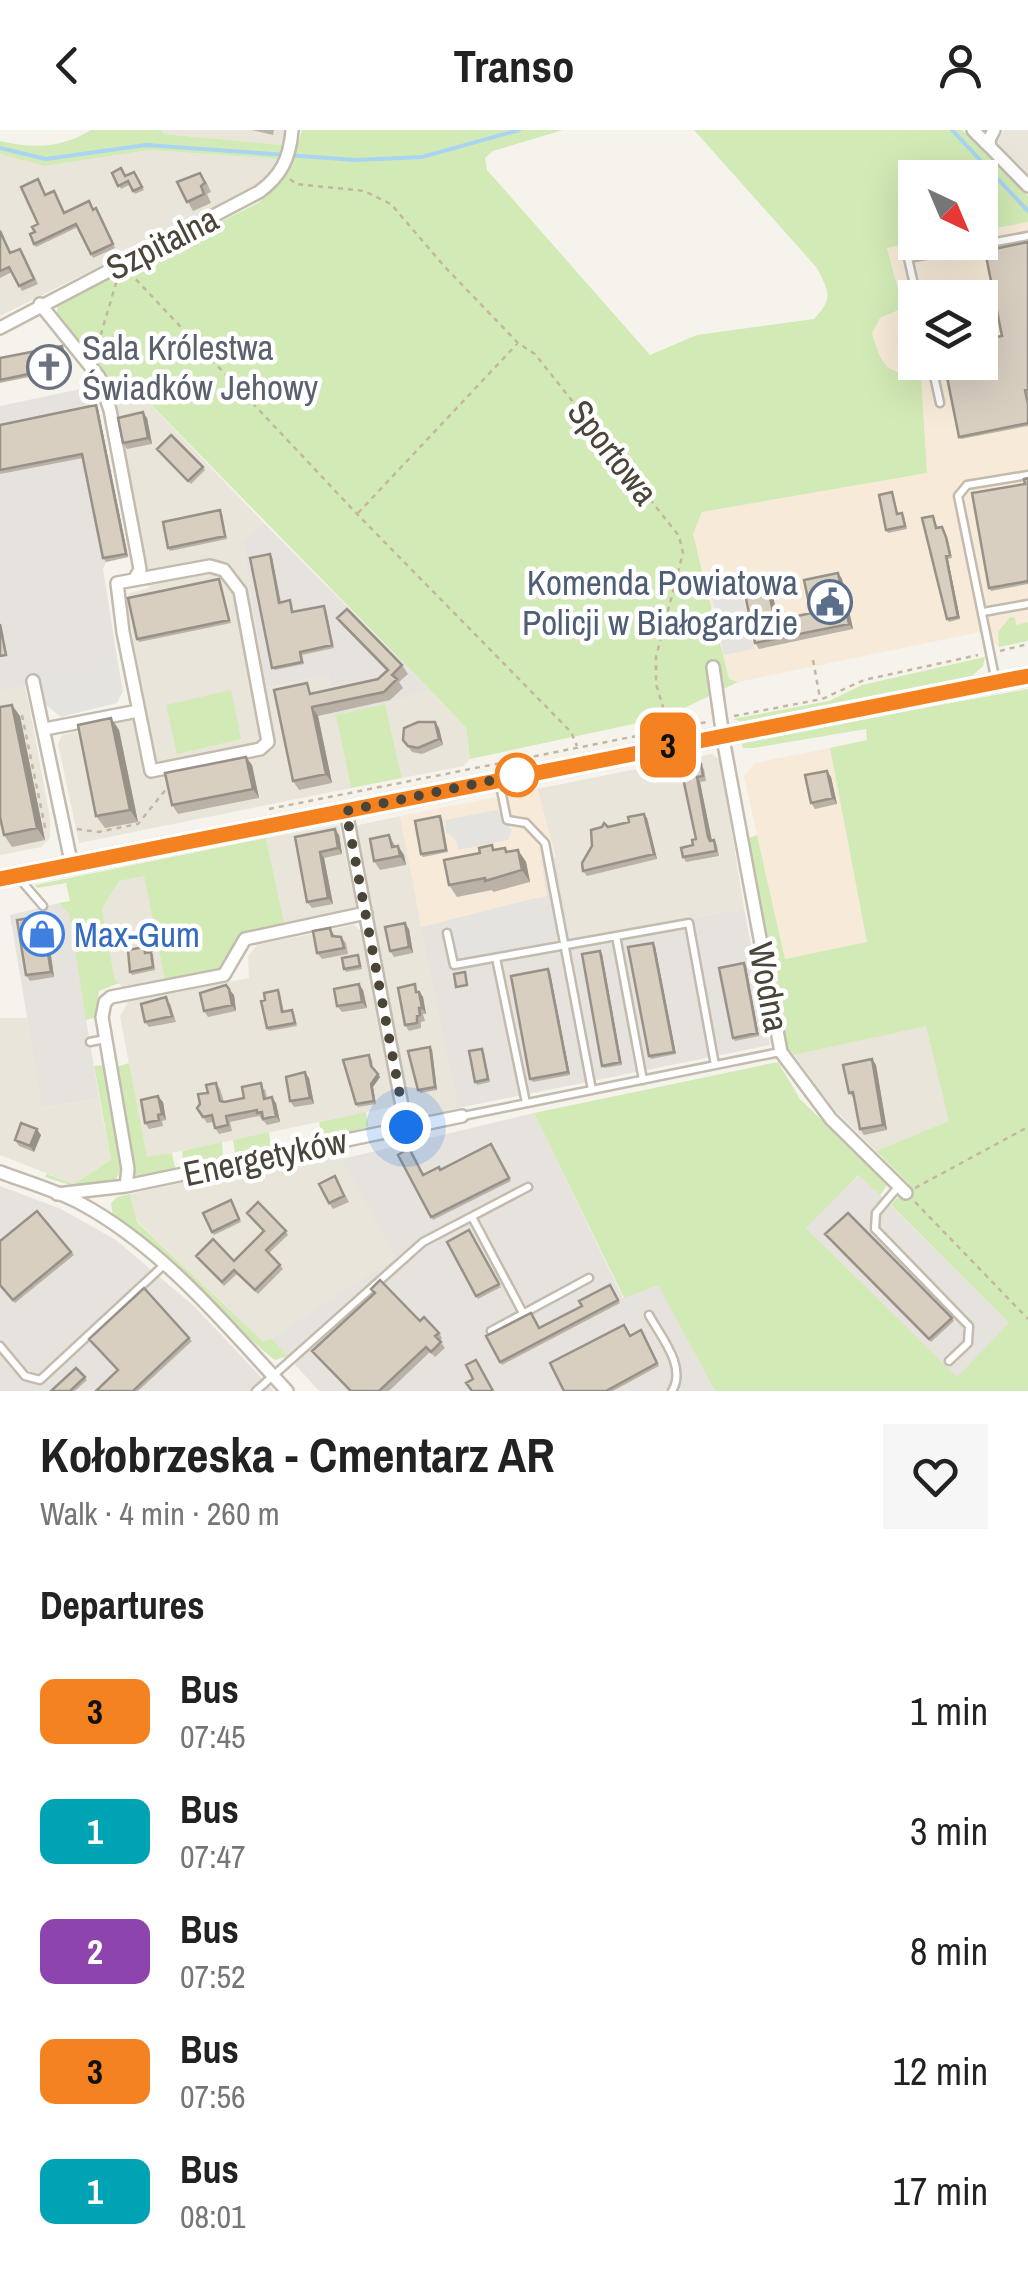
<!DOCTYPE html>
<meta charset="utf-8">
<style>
body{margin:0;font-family:"Archivo Narrow",sans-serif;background:#f6f6f6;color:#222;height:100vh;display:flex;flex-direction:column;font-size:38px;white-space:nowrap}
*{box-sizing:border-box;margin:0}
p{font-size:32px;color:#767676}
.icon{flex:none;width:55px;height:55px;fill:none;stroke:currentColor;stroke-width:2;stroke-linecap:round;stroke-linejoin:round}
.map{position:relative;height:1261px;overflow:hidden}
.sheet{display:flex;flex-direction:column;background:#fff;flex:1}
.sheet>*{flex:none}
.badge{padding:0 20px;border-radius:15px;font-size:35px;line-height:65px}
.needle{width:65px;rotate:136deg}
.tools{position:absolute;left:898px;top:30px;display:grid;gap:20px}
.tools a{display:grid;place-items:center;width:100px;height:100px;border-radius:0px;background:#fff;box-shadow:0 10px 40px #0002;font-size:50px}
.you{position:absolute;width:50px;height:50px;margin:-25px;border:8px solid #fff;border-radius:50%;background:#1a73e8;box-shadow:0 0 0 15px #1a73e833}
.map>.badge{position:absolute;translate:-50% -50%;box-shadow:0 0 0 5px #fff}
h2{padding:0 40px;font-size:38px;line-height:90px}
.round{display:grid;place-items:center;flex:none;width:105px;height:105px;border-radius:0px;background:#f6f6f6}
.overview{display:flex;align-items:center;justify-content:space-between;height:170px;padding:0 40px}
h1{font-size:48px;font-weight:700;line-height:75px}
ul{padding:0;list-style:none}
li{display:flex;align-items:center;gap:30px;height:120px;padding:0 40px}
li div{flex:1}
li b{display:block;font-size:38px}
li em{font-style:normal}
li .badge{min-width:110px;font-weight:700;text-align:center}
header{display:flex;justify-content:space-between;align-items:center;height:130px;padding:0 40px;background:#fff;font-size:45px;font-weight:700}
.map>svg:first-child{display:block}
.residential{fill:#eae5da}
.commercial{fill:#f7ead8;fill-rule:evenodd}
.industrial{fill:#e6e2dd}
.green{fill:#d2eab5}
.parking{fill:#e5e3e0}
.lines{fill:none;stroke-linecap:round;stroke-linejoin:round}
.stream{stroke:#a9d4f2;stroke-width:4}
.service-casing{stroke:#c2bbae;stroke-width:11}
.minor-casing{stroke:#c2bbae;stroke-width:16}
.secondary-casing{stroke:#d6c79b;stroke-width:22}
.path{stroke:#c4b79f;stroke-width:2.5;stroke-dasharray:5 5;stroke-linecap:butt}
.service{stroke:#fff;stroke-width:6}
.minor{stroke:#fff;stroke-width:11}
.secondary{stroke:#fff3cd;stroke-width:18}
.wall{fill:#bab2a6}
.shaded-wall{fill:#979187}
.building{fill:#d8cfc1;stroke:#979187;stroke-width:2.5}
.line-casing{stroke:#fff;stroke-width:22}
.line{stroke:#f58220;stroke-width:15}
.walk{stroke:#4b4439;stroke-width:10;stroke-dasharray:0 18}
.stop-dot{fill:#fff;stroke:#f58220;stroke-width:5}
.labels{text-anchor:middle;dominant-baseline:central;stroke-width:9;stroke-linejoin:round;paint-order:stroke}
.street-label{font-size:35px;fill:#4b4439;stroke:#fff}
.worship-label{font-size:35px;fill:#5b616d;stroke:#fff;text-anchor:start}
.service-label{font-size:35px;fill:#4e5e75;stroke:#fff;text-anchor:end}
.shop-label{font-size:35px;fill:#366cbe;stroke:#fff;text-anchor:start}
</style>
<header><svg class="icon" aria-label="back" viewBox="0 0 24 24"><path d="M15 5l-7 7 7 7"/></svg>Transo<svg class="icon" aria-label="person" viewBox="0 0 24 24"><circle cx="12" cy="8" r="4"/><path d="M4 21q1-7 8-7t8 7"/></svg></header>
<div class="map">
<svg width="1028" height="1261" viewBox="0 0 1028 1261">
<rect width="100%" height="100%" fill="#f6f3ec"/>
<!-- residential -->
<path class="residential" d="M162,0H285L283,15L164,4Z
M1004,0H1028V47L1001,19L998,11Z
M150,20L277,29L266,49L253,60L0,186V24L45,36Z
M123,246L264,393L243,414L267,558L328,545L351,658L79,713L58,614L62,605L147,587L126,469L130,463L149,458L107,248Z
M25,554L50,688V708L41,717L0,725V561Z
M430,560L466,598L470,629L464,636L402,648L385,574Z
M712,624L720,630L744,778L572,811L556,727L537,659Z
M400,686L458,978L415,990L409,982L354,696Z
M339,695L356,776L350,782L285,796L266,708Z
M144,745L165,851L123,858L115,850L102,779L119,751Z
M354,795L362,802L395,976L147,1028L120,886L128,872L249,848L248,826L257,815Z
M0,888H27L43,978L99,968L111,1030L74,1054L0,1025Z
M926,895L950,991L876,1021L833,978L794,925Z
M338,1019L396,1128L263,1213L137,1091L130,1064Z"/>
<!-- commercial -->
<path class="commercial" d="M1028,92V492L1016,495L1005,491L998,505L999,517L980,502L738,552L729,549L693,404L702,382L927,343L921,247L894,243L879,230L872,203L880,188L903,178L887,117L915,112H980V101ZM915,168H980V232H915Z
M830,618L867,812L785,829L744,646L755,633Z
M537,659L556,727L541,730L548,766L421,797L400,686Z"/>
<!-- industrial -->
<path class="industrial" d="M90,257L96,266L129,427L106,432L103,439L118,534L0,561V276Z
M264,393L430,560L385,574L336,585L328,545L266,558L243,413Z
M556,727L572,811L744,778L770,915L458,978L421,797L547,766L541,730Z
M59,773L69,784L99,968L42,978L10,785Z
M534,983L623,1168L658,1154L715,1261H319L271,1208L395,1128L342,1029Z
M860,1045L1009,1193L957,1248L805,1097Z
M0,1056L61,1079L116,1110L195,1177L274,1261H0Z"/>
<!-- green -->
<path class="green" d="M91,0H162L164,4L283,15L277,29L150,20L45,36L0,24V11C34,19 61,18 91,0Z
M302,0H563L493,21L485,28L487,40L650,225L697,205L814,189C834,168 829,162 817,138L694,0H962L1028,66V92L980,101V48H915V112L887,118L903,178L880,188L872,203C882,237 885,242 921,247L927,343L702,382L693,404L729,549L738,552L666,587L470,629L466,598L435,565L123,246L107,248L57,184L58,173L258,73C288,50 292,35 302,0Z
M1010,487L1015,488L1016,495L1028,492V511L999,517L998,502Z
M985,527L983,536L972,546L742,592L733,589L829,571L862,555Z
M1028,559V1261H715L658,1155L624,1168L534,983L778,932L800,969L888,1054L880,1065L859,1045L806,1098L957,1247L1009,1193L891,1075L909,1054L876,1021L949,991L926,896L794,925L788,918L747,709L757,705L785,829L867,812L830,618L867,610L866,599L753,618H743L741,612Z
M231,560L241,609L177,624L166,575Z
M385,574L402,648L351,658L336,585Z
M266,708L285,796L240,806L221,840L165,851L144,746L119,751L102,779L115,850L119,853L99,861L94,888L86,890L69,784L59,773L70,771L66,753L37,758L35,755Z
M129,933L147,1027L172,1023L175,1037L173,1040L142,1047L135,1045L116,937Z
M103,935L120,1023C121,1033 122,1043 114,1051L73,1056L45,1047L47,1044L74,1054L111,1030L94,936Z
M366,982L368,995L365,998L326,1007L322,1005L319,992Z
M269,1002L271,1019L240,1026L235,1023L233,1010Z
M222,1012L223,1030L184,1036L182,1021Z
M130,1064L137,1092L263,1212L271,1208L288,1226L275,1230C244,1207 220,1176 191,1149C167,1126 140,1106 113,1086L111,1073L117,1067Z"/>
<!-- parking -->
<path class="parking" d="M738,441L754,519L724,525L708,447Z
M118,534L123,561L117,573L61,587L46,575L41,551Z
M497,680L512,700L508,710L458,720L456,710L446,702L445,690Z
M536,768L546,811L460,829L449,790Z"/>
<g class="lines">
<!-- stream -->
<path class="stream" d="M952,0L1028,81
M0,18L46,29L146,15L356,30L422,27L519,0"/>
<!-- service casing -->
<g class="service-casing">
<path id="service" d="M917,168L908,128L1028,106
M931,232L940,273
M983,482L1028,474
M996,552L958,366L967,355L1028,345
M500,655L507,690L526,693L545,713L592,960
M21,745L24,754L43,776
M447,803L454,835L689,793L715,935
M616,806L643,950
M496,828L526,973
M90,912L105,909
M463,986L780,922
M898,1057L876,1083L875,1099L969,1196L968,1213L949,1231
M472,1087L523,1183
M649,1185C661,1207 687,1237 672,1261
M491,1201L589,1148
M0,1216L25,1246L40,1250L164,1135
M256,1261L423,1112L528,1057"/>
</g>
<!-- minor casing -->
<g class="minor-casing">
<path id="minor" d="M973,0L990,17
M994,0L989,10L990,17L1028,56
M40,174L99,247L110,280L138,428L140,440L135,448
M0,198L259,62C281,46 290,28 292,0
M210,436L224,440L240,461L268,612L260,619L151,641L123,502L117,453Z
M713,537L724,614L781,922L831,989L906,1063
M33,551L72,736
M45,599L138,581
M346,681L406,997
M0,1042C26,1052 55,1060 80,1073C162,1117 225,1194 287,1261
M126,1056L128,1039L102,887L105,872L111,867L224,845L245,809L366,783
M57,1064L126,1056L462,986"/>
</g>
<!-- secondary casing -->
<g class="secondary-casing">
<path id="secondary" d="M0,749L1028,546"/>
</g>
<!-- path -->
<path class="path" d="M290,49L296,54L364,61L391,74L444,136L518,213L535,224L679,406L683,423L656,527V554L670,600
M129,142L357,384L571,602L577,616
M95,224L117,150
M358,383L517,214
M1000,521L1028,514
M813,530L820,568
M22,585L45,697L50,696
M734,586L822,569L864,550L978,525
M269,679L707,592
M77,699L98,702L138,694L167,658
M915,1058L1028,997
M915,1072L1028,1189"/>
<!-- service -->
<use href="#service" class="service"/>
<!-- minor -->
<use href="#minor" class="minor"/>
<!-- secondary -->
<use href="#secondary" class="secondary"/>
</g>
<!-- wall -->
<path class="wall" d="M252,0H274L273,5Z
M134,42L144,60L135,64L129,55L121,59L112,43L126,46Z
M206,51L211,62L207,64L211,73L193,81L177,52Z
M54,61L64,82L94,79L98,82L115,118L93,128L78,97L36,117L34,114L35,102L38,94L46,65Z
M0,99L11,123L20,119L23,124L38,154L22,161L12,142L0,148Z
M1028,112V296L961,309L959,307L1002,206Z
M62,216L68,239L0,253V228Z
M96,275L98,279L128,427L106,432L103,428L83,328L0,344V295Z
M147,288L152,314L127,319L123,313Z
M159,322L203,337L205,340L191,354Z
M1028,348V454L991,461L989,458Z
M892,362L898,384L902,383L904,386L907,399L888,403L886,400Z
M222,383L227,409L170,421L168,418Z
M933,386L938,398L942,397L948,410L952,428L948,429L960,489L949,492L947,489Z
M270,424L272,427L281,472L292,473L293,482L326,479L334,518L302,525L304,534L275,540L272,538Z
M838,443L842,449L853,499L759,519L755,513L770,450L778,490L811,483Z
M219,449L231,493L139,512L137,509Z
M337,488L402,535L408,544L399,552L403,558L390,570L318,586L332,653L299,660L293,651L313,561L314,563L378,549L387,541L343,496Z
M20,586L45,710L12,717L4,705Z
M111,588L119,600L138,692L105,698L96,686Z
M435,592L439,598L443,615L422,624L412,622L403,610Z
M695,630L704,639L706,651L700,652L702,663L712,711L714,710L717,715L719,726L686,732L683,727L693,715L696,709Z
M252,635L259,668L178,684L172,675Z
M827,641L831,647L837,674L815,679L811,673Z
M440,686L442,689L448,722L423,727L421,724Z
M647,688L657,729L587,746L583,741L608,697Z
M339,705L342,724L324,728L333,774L312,778L307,772L295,707Z
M389,705L396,717L398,716L404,725L406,735L380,740L374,731Z
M492,715L495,720L508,722L518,720L526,732L530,752L493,762L492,760L457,767L449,755L480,723Z
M42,786L46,791L54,847L30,851L26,845Z
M330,798L335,806L341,807L346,813L348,824L322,829L317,823Z
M409,799L413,823L394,827L390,821Z
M655,816L676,924L651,929L649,926Z
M146,820V822H151L153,824L155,840L132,845L130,842Z
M602,824L622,935L604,938L602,936Z
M358,825L362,839L346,842L344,839Z
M746,836L759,906L735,911L733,908Z
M548,839L550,842L570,945L533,952L530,949Z
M278,860L280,863L284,882L294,883L297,896L269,901L267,898L265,870Z
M363,860L367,878L342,882L337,876Z
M419,860L423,867L426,884H423L425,891L421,892V898L409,901L405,895Z
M234,865L236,881L208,887L204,881Z
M170,873L176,892L149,897L145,892Z
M430,917L432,920L437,960L420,963L418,960Z
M484,922L490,952L477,955L475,952Z
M372,928L373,939L380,947L373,957L376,974L358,977L356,974Z
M872,929L876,935L887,1000L864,1005L860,999L854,968L849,963Z
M309,948L314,974L294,977L290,971Z
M216,953L220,959L224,972L244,968L265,959L267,968L276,973L280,992L267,995L259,986L230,992L232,1001L219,1004L215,998L214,992L207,993L197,978Z
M163,972L166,990L162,991L163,996L149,999L145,993Z
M41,1005L34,1022L19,1016L15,1010Z
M491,1014L511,1051L433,1090L398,1025L423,1044L440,1040Z
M335,1046L349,1072L333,1079L329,1073Z
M231,1070L241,1092L214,1105L212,1102Z
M37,1081L74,1125L15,1173L0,1155Z
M469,1100L501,1157L478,1169L447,1112Z
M286,1101L288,1105L269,1123L283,1139L258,1164L237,1144L224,1156L196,1126L234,1131Z
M827,1107L952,1188L954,1191L931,1212Z
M610,1155L620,1173L502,1235L486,1206L539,1198L582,1176Z
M420,1191L439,1203L442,1208L440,1211L445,1218L435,1227L430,1222L389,1261H349L312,1221Z
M641,1200L659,1236L613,1261H564L630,1206Z
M189,1208L192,1211L138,1261H96Z
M76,1238L87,1250L75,1261H51Z"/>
<!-- shaded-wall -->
<path class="shaded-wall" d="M96,275L98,279L128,427L126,424Z
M143,282L147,288L152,314L148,308Z
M270,424L272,427L281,476L279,473Z
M946,426L948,429L960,489L958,487Z
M838,443L842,449L853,499L849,494Z
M765,444L770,450L779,497L775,491Z
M12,575L20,586L45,710L37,698Z
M312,577L318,586L332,653L326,644Z
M111,588L119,600L138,692L130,680Z
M435,592L439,598L443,615L439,609Z
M246,627L252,635L259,668L253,659Z
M827,641L831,647L837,674L833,668Z
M697,647L700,652L712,711H710Z
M644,684L647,688L657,729L654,724Z
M335,699L339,705L342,724L338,718Z
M398,716L404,725L406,735L400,726Z
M518,720L526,732L530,752L522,740Z
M320,722L324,728L333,774L328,768Z
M42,786L46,791L54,847L51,842Z
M405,793L409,799L413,823L409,817Z
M653,813L655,816L676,924L674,922Z
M600,821L602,824L622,935L620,932Z
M744,833L746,836L759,906L757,903Z
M548,839L550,842L570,945L568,942Z
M359,854L363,860L367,878L362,872Z
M229,859L234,865L236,881L232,875Z
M419,862L423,867L426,884L422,878Z
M430,917L432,920L437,960L435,957Z
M872,929L876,935L887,1000L883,995Z
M305,942L309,948L314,974L310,968Z
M378,944L380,947L373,957L376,974L371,954Z
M158,966L163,972L166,990L162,984Z
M272,967L276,973L280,992L276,986Z
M37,999L41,1005L34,1022L30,1016Z"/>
<!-- building -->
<path class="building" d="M121,38L125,46L134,42L142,57L133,61L128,51L118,56L112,43Z
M200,43L205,53L201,56L204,64L187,72L177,52Z
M38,49L45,65L54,61L64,83L89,71L93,80L96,78L113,114L91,124L76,94L34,114L30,104L35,102L32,97L38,94L21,57Z
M0,101L10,123L20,119L34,149L19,156L9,137L0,141Z
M1028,112V259L1025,260L1028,274V293L959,307L944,232H980V210L1002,206L985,121Z
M62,216L66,236L0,250V228Z
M96,275L126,424L103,428L82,324L0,340V295Z
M143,282L148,308L123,313L118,288Z
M171,305L203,337L188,351L157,319Z
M1028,348V451L989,458L972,363L1025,354L1024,349Z
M892,362L897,384L902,383L905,396L886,400L879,365Z
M220,380L225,406L168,418L163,392Z
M933,386L936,398L942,397L946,407L950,425L946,426L958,487L947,489L922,388Z
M270,424L279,473L290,470L292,482L324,476L332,515L300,522L302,532L272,538L250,428Z
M838,443L849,494L755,513L742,449L765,444L775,491L811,483L804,450Z
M219,449L229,490L137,509L128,468Z
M347,479L402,535L392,545L397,549L384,562L312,577L326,644L293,651L274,560L307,553L310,564L378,549L388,540L337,488Z
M0,494L6,525L0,526Z
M12,575L37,698L4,705L0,687V577Z
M111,588L130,680L96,686L78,595Z
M418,592H435L439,609L418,618L408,616L403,610L404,598Z
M246,627L253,659L172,675L165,643Z
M690,629L695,630L696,635L701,634L703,646L697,647L699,658L708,707L710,711L714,710L716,721L683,727L681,718L693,715L692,710L696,709L680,634Z
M827,641L833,668L811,673L805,645Z
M644,684L654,724L583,741L582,733L592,716L591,700L602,697L604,693L608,697L629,692L628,687Z
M440,686L446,720L421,724L415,691Z
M335,699L338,718L320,722L328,768L307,772L295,707Z
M389,705L392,717L398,716L400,726L374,731L370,709Z
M492,715L493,720L505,718L506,722L518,720L522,740L485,751V748L449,755L444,730L480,723L479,718Z
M42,786L51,842L26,845L17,790Z
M405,793L409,817L390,821L385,797Z
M330,798L332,806L341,807L344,818L317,823L313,801Z
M653,813L674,922L649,926L628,817Z
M144,817L145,823L151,822L153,837L130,842L128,820Z
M600,821L620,932L602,936L582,824Z
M358,825L360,836L344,839L342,828Z
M744,833L757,903L733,908L719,838Z
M548,839L568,942L530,949L511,846Z
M465,842L467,855L456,857L454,844Z
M359,854L362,872L337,876L334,859Z
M415,854L416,862H419L422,878H419L420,885L417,886V893L405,895L398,858Z
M226,855L229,859L232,875L204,881L200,863Z
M278,860L282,882L292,880L295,893L267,898L261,871L265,870L264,863Z
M166,867L172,886L145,892L141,874Z
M430,917L435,957L418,960L408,921Z
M482,919L488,949L475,952L469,921Z
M369,925L371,936L378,944L371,954L374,971L356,974L343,930Z
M872,929L883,995L860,999L853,962L849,963L843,935Z
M305,942L310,968L290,971L286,947Z
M216,953L220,971L224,972L244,968L242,957L261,953L264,969L272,967L276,986L263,989L262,982L257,983V980L226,986L228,995L215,998L212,985L203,987L197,978L200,974L198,964L208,963L206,955Z
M158,966L162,984L158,985L159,990L145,993L141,970Z
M21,993L37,999L30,1016L15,1010Z
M491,1014L509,1048L431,1087L398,1025L409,1018L423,1045L439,1037L440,1040Z
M335,1046L344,1066L329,1073L319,1054Z
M231,1070L239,1089L212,1102L203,1083Z
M258,1072L286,1101L266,1120L280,1135L255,1160L234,1140L222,1152L196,1126L213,1109L234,1131L264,1101L247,1083Z
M37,1081L71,1122L13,1170L0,1155V1111Z
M848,1083L952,1188L929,1209L825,1104Z
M469,1100L499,1154L476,1166L447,1112Z
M380,1150L420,1191L424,1187L439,1203L435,1206L441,1212L431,1222L426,1217L379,1261H351L312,1221L375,1163L371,1159Z
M610,1155L618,1170L500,1232L486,1206L531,1183L539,1198L582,1176L579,1171Z
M144,1158L189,1208L133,1261H96L118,1240L89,1209Z
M624,1195L630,1206L641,1200L657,1233L606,1261H564L550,1233Z
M476,1230L493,1261H472L466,1253L473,1249L466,1235Z
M76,1238L85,1247L70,1261H51Z"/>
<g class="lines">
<!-- line casing -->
<g class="line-casing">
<path id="line" d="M0,749L1028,546"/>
</g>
<!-- line -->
<use href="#line" class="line"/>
<!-- walk -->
<path class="walk" d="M406,997L346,681L532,642L517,645"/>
</g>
<!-- icons -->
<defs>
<g id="church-ring" transform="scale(2.25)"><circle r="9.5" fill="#fff" stroke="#6b7280" stroke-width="1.5"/><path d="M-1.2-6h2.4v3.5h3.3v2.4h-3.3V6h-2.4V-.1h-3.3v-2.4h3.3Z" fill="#6b7280"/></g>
<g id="civic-ring" transform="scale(2.25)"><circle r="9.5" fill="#fff" stroke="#5c6f8a" stroke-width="1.5"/><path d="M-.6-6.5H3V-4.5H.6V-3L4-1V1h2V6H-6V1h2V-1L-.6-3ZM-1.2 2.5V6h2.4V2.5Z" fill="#5c6f8a"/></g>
<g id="shop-ring" transform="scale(2.25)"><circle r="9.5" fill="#fff" stroke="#3f7fe0" stroke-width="1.5"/><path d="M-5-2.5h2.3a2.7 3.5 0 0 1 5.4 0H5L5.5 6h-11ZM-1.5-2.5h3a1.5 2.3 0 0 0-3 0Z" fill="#3f7fe0"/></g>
</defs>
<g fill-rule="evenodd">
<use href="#church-ring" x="49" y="237"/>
<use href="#civic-ring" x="830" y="472"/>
<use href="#shop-ring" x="42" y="804"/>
</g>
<!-- markers -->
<circle class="stop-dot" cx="517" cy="645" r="20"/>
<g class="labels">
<!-- street labels -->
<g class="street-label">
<text transform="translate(162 113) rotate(-27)">Szpitalna</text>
<text transform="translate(613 322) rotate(52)">Sportowa</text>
<text transform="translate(769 857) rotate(79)">Wodna</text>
<text transform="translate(265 1027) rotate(-12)">Energetyków</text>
</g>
<!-- worship labels -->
<g class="worship-label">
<text x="82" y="217">Sala Królestwa<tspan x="82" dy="40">Świadków Jehowy</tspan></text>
</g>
<!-- service labels -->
<g class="service-label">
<text x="798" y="452">Komenda Powiatowa<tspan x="798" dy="40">Policji w Białogardzie</tspan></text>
</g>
<!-- shop labels -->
<g class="shop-label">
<text x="74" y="804">Max-Gum</text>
</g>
</g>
</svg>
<div class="tools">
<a><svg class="needle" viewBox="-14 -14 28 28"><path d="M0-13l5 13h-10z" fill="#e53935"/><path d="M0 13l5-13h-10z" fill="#767676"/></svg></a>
<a><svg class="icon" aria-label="layers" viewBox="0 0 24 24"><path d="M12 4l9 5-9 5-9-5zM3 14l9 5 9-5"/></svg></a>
</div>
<div class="you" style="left:406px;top:997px"></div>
<b class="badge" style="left:668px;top:615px;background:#f58220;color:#111">3</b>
</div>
<section class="sheet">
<div class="overview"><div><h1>Kołobrzeska - Cmentarz AR</h1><p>Walk · 4 min · 260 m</p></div><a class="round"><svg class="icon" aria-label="heart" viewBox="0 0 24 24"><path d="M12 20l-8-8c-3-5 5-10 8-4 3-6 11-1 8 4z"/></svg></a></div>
<h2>Departures</h2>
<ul>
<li><span class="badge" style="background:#f58220;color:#111">3</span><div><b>Bus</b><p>07:45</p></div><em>1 min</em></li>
<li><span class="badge" style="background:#00a3b4;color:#fff">1</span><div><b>Bus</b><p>07:47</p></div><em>3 min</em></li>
<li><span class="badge" style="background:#8e44ad;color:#fff">2</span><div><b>Bus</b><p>07:52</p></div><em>8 min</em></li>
<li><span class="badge" style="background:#f58220;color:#111">3</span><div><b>Bus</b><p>07:56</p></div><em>12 min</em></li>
<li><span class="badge" style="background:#00a3b4;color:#fff">1</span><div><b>Bus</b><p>08:01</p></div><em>17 min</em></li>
</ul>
</section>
